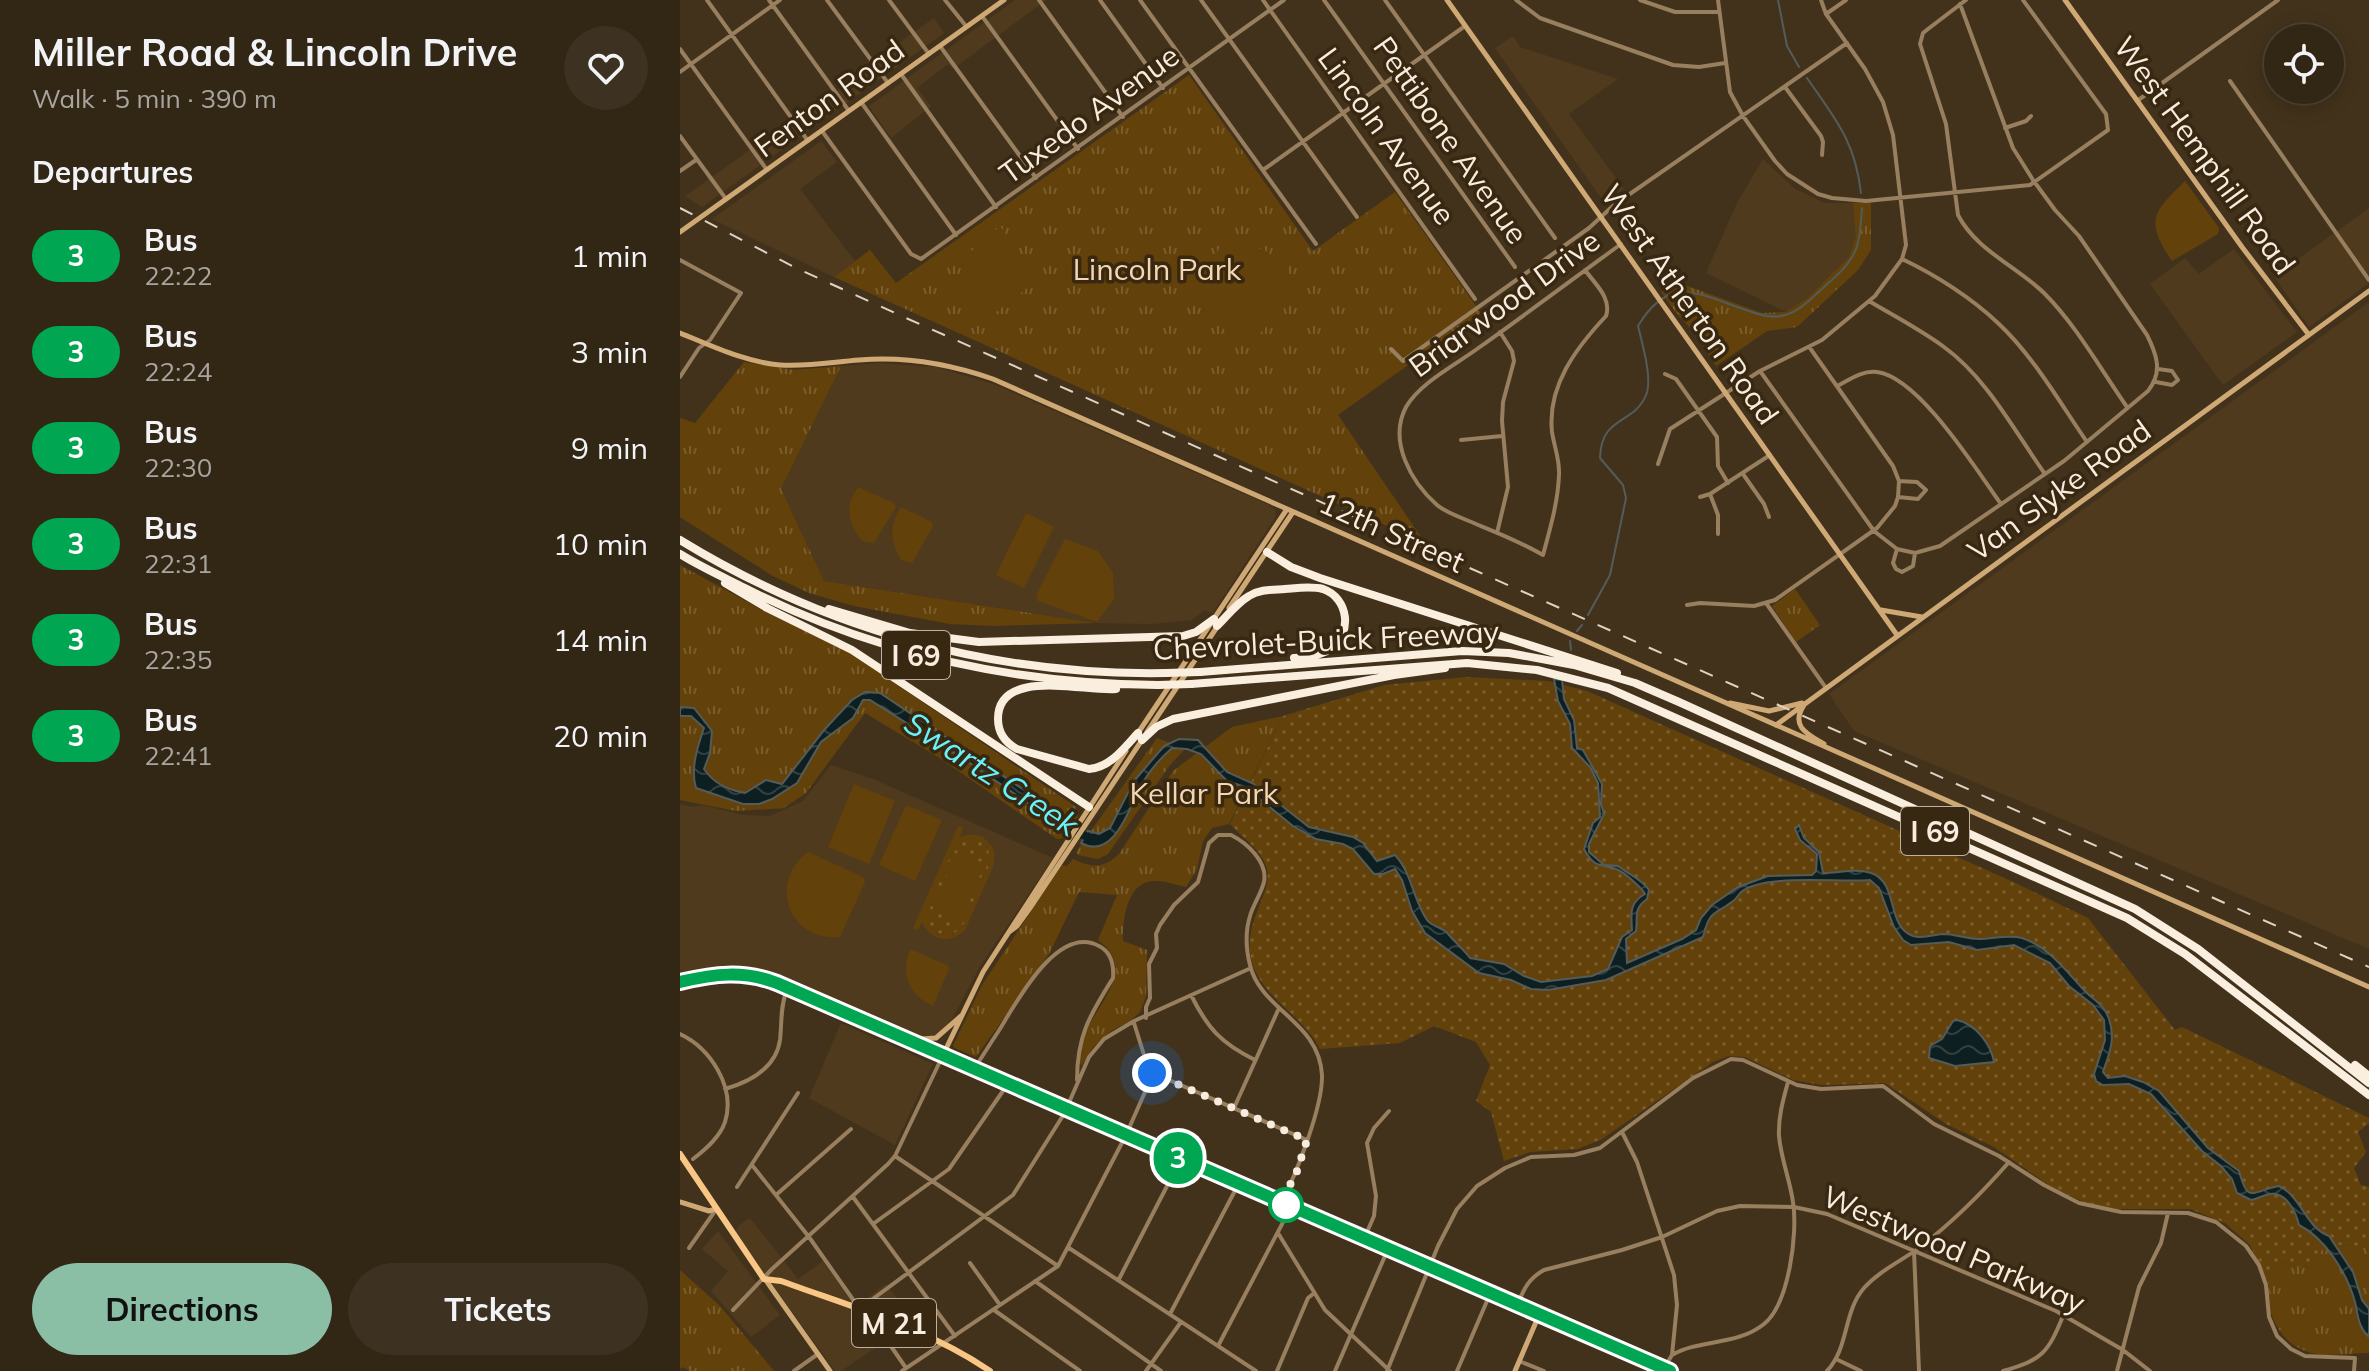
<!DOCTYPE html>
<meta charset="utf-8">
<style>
body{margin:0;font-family:Mulish,sans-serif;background:#3d3222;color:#f1f3f6;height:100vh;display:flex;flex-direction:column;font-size:30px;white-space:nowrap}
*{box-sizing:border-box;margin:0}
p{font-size:26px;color:#a8a5a0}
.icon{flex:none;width:44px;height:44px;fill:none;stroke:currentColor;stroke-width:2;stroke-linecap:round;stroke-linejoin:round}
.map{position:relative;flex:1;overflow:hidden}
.side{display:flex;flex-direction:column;background:#322614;width:680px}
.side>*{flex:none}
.badge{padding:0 16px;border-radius:26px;font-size:28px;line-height:52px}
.buttons{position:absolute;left:1584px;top:24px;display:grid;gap:16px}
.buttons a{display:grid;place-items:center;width:80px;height:80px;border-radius:50%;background:#322614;box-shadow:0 4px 20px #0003,0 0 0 2px #4d4334;font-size:40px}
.you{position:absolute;width:40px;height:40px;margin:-20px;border:6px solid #fff;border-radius:50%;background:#1a73e8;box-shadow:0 0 0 12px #1a73e833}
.map>.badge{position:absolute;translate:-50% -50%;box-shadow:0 0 0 4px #fff}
h2{padding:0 32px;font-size:30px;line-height:72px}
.round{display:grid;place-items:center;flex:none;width:84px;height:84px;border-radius:42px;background:#3d3222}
.headline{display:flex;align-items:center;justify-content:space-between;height:136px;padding:0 32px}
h1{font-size:38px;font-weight:700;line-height:60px}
.button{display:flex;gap:16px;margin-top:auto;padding:16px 32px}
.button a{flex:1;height:92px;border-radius:48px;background:#8abfa5;color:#111;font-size:32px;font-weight:700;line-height:92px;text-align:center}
.button a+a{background:#3d3222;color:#f1f3f6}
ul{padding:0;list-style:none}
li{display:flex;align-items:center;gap:24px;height:96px;padding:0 32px}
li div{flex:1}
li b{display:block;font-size:30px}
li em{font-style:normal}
li .badge{min-width:88px;font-weight:700;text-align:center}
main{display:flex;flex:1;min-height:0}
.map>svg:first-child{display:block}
.built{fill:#503a1d}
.grass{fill:url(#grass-dots)}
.park{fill:url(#park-tufts)}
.garden{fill:#63410a;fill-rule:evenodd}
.water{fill:url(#water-waves);stroke:#535c5a;stroke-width:2}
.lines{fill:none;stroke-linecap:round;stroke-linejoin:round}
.stream{stroke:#535c5a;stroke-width:2}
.river{stroke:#0d1f21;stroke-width:8}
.street{stroke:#977f5f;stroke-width:4}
.secondary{stroke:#cea875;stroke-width:5}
.primary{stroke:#f9c785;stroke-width:6}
.highway{stroke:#faeedf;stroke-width:8}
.rail{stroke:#dfd3c4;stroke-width:2;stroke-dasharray:14 14;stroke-linecap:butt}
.highway-bridge{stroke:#faeedf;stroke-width:8}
.line-casing{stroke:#fff;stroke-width:18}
.line{stroke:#00a651;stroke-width:12}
.walk{stroke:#f7ecde;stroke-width:8;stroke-dasharray:0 14.4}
.stop-dot{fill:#fff;stroke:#00a651;stroke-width:4}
.labels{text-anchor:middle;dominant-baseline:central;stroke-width:7;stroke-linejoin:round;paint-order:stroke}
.shield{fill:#382811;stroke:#beb1a0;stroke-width:2}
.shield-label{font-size:28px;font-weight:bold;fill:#f7ecde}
.street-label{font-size:30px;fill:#f7ecde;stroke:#382811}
.park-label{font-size:30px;fill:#f4d6b1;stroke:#382811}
.water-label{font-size:32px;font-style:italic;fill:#69f2fc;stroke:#382811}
</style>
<main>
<section class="side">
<div class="headline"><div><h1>Miller Road &amp; Lincoln Drive</h1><p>Walk · 5 min · 390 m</p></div><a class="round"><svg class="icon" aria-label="heart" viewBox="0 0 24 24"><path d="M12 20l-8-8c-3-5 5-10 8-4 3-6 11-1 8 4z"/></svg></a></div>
<h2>Departures</h2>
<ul>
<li><span class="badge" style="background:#00a651;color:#fff">3</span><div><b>Bus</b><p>22:22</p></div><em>1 min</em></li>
<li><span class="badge" style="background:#00a651;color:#fff">3</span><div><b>Bus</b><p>22:24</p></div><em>3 min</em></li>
<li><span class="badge" style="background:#00a651;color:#fff">3</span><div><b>Bus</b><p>22:30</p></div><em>9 min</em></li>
<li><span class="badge" style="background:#00a651;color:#fff">3</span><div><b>Bus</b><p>22:31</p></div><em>10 min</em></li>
<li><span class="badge" style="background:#00a651;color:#fff">3</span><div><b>Bus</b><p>22:35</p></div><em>14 min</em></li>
<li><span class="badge" style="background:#00a651;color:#fff">3</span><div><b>Bus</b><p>22:41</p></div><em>20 min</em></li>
</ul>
<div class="button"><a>Directions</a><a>Tickets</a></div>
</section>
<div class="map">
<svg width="1689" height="1371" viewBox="0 0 1689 1371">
<defs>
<pattern id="grass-dots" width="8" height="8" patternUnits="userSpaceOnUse" patternTransform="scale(2)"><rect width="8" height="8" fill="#63410a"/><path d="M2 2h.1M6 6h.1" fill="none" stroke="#7a5d2d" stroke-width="1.8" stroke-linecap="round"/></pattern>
<pattern id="park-tufts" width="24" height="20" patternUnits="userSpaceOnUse" patternTransform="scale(2)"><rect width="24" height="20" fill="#63410a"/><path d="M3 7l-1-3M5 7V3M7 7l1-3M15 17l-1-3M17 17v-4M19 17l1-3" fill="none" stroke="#7a5d2d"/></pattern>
<pattern id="water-waves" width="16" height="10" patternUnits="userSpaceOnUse" patternTransform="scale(2)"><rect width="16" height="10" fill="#0d1f21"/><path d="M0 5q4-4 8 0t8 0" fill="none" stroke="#314041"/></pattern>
</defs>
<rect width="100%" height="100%" fill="#43321b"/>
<!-- built -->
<path class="built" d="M335,0H366L273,69L268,64L237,88L251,106L211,138L189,106Z
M254,18L264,33L22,207L5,196L91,135L104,130L170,81L169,78Z
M833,36L840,47L938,79L889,114L944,189L924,202L815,48Z
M141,141L157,162L120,189L175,261L154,277L32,219Z
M1083,159L1115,189L1145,203H1173L1176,217L1177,238L1169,257L1127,298L1106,312L1026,273L1057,203Z
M1689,208V283L1629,327L1594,276Z
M1554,249L1617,332L1543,385L1470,284L1505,258L1519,274Z
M1689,302V949L1174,731L1149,694Z
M196,363L256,367L313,384L589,505L595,510L596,516L532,614L525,610L512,620L472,624L415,623L144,581L101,489L161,366Z
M151,765L193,779L373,858L299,968L268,1027L256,1036H234L79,973L44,969L0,978V804L13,807L22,805L64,815L90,816L123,801Z
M161,1023L253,1064L215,1145L129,1098Z
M70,1218L118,1279L143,1261L173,1303L183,1301L206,1284L236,1323L213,1317L201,1325L210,1338L161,1371H155L55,1233L59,1225Z
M38,1231L100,1315L71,1337L31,1291L48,1271L22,1249Z"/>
<!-- grass -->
<path class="grass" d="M786,677L868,681L907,691L1331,881L1408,918L1495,1030L1502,1027L1689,1118V1123L1678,1132L1686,1152L1674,1168L1681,1185L1689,1187V1247L1657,1245L1644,1249L1630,1266L1621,1267L1599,1262L1589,1285L1570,1245L1545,1223L1510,1209H1436L1404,1202L1373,1188L1314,1147L1266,1124L1205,1083L1142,1085L1113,1080L1065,1057L1049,1056L1033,1062L922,1139L898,1149L850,1152L824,1161L811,1112L796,1101L810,1065L796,1042L754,1026L720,1043L640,1049C624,1017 587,1000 574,968C557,926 596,892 586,866C581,850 561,836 550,824L603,716L704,685Z
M294,838C307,843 313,852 309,866C301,885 294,912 281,928C270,942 245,934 246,915C247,900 268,862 275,846L283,840Z"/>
<!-- park -->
<path class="park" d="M509,75L633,251L715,192L801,313L658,415L745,543L154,277L190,250L216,283Z
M1191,202V250L1178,270L1117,327L1087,331L1036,366L1016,334L997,314L981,292L989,286L1002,284L1082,313L1106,312L1127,298L1169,257L1176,237L1173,203Z
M64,362L114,370L161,366L101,489L144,581L415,623L315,626L270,624L174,606L129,593L93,576L0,517V418L15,423Z
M0,565L84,611L163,648L396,807L398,816L383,838L377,839L258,757L185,713L126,793L104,808L56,811L0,800Z
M1115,589L1140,625L1116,642L1092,606Z
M603,716L549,824L532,828L523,841L517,869L506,887C496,885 483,880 473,881C447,882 442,921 443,941L467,950L466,996L460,1012L450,1021L431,1031L414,1046L402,1065L399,1064C400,1056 401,1047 403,1039C414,1005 460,971 418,940L437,895L399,892L369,954L296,1057L275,1048L273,1046L302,985L382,865L387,866L393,859C412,868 423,869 439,854L493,771L552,727Z
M477,738L505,749L490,765L428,854L418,859L398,855L396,852Z
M1657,1245L1689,1247V1353C1670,1353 1651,1357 1632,1353C1603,1347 1584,1314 1589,1285C1591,1277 1596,1269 1599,1262L1621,1267L1630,1266L1643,1249Z
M0,1270L40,1306L94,1371H10L3,1367L0,1369Z"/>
<!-- garden -->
<path class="garden" d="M1505,181L1539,228L1538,234L1492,261C1465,221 1472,213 1505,181Z
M320,226L356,278L355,282L307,319C269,272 274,263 320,226Z
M542,244L583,249L607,266L613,285L602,312L569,343L535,324L523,308L519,288L520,279Z
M178,487L214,503L216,507L194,543L182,541C168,523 164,506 178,487Z
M221,507L252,522L253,526L232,563L221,560C210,542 209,526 221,507Z
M346,513L374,527L344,588L316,575Z
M385,539L418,551L433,573L434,599L417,622L358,601L356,595Z
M174,784L215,801L189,864L148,847Z
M226,805L262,820L235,881L199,865Z
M278,826L283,828L280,837L291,834L303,837L312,846L315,855L313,867L285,930C270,945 251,941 242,922L238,930L233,928ZM294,838L308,847L310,864L283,926L272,935H258L248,925L247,910L275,846L283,840Z
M128,852L183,877L185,882L160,937C109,942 87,882 128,852Z
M277,852L305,864L280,922L252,910Z
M230,949L267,965L269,969L253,1006C229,996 220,973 230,949Z"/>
<!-- water -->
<path class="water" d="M874,679L882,680L884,699L894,720L897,748L903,750L922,784L921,804L924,814L909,844V852L924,865L938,866C947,873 963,880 969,890L967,899C953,909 958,916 956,931L946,939L947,963L1002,939L1016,930L1021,918L1032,905L1058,887L1088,876L1132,875L1136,871L1137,854L1120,840L1115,829L1119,825L1124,838L1139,852L1143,873C1158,873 1176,868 1191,873C1219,882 1206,927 1233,936C1243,939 1252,935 1263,934C1275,934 1287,939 1299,939C1313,939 1328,934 1342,938C1367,946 1385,969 1402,988C1411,999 1424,1003 1429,1019C1436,1039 1429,1054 1423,1072L1428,1078L1445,1076L1463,1082L1479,1091L1528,1148L1559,1171C1568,1205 1572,1191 1599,1186C1622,1197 1625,1227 1649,1236L1673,1272L1682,1300L1689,1309V1337C1678,1327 1678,1315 1675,1302C1667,1273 1645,1238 1619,1225C1616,1212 1606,1191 1590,1194C1583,1195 1578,1199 1571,1200L1557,1193L1552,1179L1541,1166L1522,1151L1471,1094L1449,1084L1423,1085L1416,1081L1414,1074L1425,1040L1424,1020L1413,1005L1389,986L1370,963L1334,945L1297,950L1269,942L1231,945L1223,940L1214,927L1199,888L1190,880C1160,883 1084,873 1061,892C1061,892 1054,901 1053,901C1034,916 1030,909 1023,937L926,980L868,990L851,989L831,980L799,973L745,933L732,911L722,880L715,869L703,874H694L673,849L663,844L636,839L613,826L565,787L547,781L521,754L507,749L492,748C477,761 463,779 455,798C446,818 430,859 401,843L408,831L419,834L430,828L454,781L484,746L499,739L518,740L547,772L574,784L629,827L673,837L683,843L697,861L715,855C732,873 733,900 747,920C752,927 763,927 768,934C775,942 783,949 790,958L824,964L844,976L861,982L912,976L928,969L942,937L952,930C951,913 949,903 965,894C962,888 943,871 936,869C919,863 915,869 904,849L913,823L920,817L918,783L910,767L892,748L890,724L878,701Z
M185,692L200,693L393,823L388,830L384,828L293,765L190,700H183L173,718L141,742L117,783L92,799L79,804H63L16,788C10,769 18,745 24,728L11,716H0V707L14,708L32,731L30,753L24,769C34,784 48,790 65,793L86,780L102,784L145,729L172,700Z
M1277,1020C1296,1024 1311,1045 1314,1062L1275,1066L1249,1058L1250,1046L1262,1039L1273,1021Z"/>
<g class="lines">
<!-- stream -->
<path class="stream" d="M1098,0L1107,46L1119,67
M1127,78C1156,120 1175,141 1181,193
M908,615L930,575L946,498L943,485L920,458C921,415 954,425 966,395C973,379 962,343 958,326C990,272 1020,295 1069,311C1080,315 1093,319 1105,315C1120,311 1133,297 1144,287C1177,258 1179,252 1182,208
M897,631L902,625
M890,641L891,650"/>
<!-- river -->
<path class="river" d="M382,820L403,835L415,840"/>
<!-- street -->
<path class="street" d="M27,0L128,141
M89,0L169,111
M147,0L208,83
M209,0L249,54
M265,0L286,26
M359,0L443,117
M420,0L483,88
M460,0L636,244
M521,0L677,217
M583,0L795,299
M644,0L835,267
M705,0L875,238
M836,0L860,18L993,65L1019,67L1045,63
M960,0L995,12H1039
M1038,0L1050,92L1063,116L1095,161L1107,174L1138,194L1152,198L1186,201L1350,185L1428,130L1426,114L1343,0
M1286,0L1248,29L1243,33L1240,44L1266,124L1278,215C1296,250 1336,266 1364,293C1397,326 1421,370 1447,407
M1146,14L1166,0
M302,16L398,149
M260,46L356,178
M0,49L87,170
M0,72L100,0
M221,74L316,207
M1550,81L1689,280
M1105,87L1141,136L1143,142L1142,155
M1457,101L1598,0
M181,102L276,235
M1325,128L1346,121L1351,116
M142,131L231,254L241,259L604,0
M0,136L46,199
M583,170L785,26
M0,171L16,160
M1222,259C1256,275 1293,299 1319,324C1354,357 1380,403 1407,442
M0,260L61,293L30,340L19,348L0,377
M905,270C915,284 932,298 926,316C896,348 867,386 872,432C874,446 880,460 879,475C878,502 870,529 863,555C841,542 818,533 796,524C783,518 768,514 757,505C731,482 708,441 726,407C740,383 775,365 797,349C845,315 893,279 941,244
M1189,301C1214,316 1241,330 1264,347C1307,378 1335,432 1365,474
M711,349L723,361L909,228L934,205L1167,43
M1080,371L1194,531L1217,549L1235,553L1260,546L1384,461L1468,391C1483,372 1477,355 1467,335L1399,236L1375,210L1353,180L1333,148L1280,4
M985,374L996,379L1037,437L1038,466L1048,483
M1476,382L1492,385L1498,380L1492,371L1478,369
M1157,386C1169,380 1182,370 1197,372C1239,377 1297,471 1321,504
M781,440L822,436
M978,464L990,429L1080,371L1142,340L1195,296L1222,259L1226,245L1213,135L1203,102L1185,69L1146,14L1141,0
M1063,474L1084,504L1089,517
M1030,494L1038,515V534
M1020,497L1030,494L1090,455
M1218,497L1238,499L1246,490L1237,482L1219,481
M817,533L828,487L822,421L823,402L834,361L832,351L820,332
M1217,549L1213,563L1216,569L1222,572L1233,566L1235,553
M1086,603L1146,688
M1007,605L1020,603L1074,606L1095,600L1197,528L1215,506L1218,497L1219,481L1213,466L1130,348
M511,995C528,1029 541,1043 575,1060
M466,1018V1007L470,998L469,964L477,948L476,934L480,925L494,905L518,882L529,843L538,835H551C567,843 588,862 584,882C581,894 573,905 570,916C565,932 566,949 570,965C581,1011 639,1021 642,1075C643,1106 616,1175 601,1203
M0,1034C30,1048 56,1087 45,1122C40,1137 26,1149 13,1159
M294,1069C302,1057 310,1044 318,1032C335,1005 377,923 419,946C431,952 434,965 433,978C410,1015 397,1035 397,1080
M466,1070L627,1140
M45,1089C69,1082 96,1068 100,1040C102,1023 100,1007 107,989
M554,1108L599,1008
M942,1132L957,1162L994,1275L997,1305L992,1355L984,1368
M215,1156L378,1266
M72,1165L129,1237L174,1301L178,1310L333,1195L384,1114L409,1057L424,1039L454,1021L571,968
M57,1187L118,1093
M96,1195L171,1129
M173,1197L275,1336
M193,1224L269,1169L325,1088V1083
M598,1233L645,1310L710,1371
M684,1239L694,1216L696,1196L687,1143L694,1128L709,1111
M9,1248L35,1211
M389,1248L576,1371
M1234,1251L1239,1371
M290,1263L320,1305
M439,1279L501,1159
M355,1281L481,1371
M837,1305C844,1289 848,1279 864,1270L942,1250L982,1237L1037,1211L1060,1206L1114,1207L1147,1214L1376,1311L1443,1350L1470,1371
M53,1310L92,1269L208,1164L215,1156L263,1055
M314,1310L400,1371
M490,1314L558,1185
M196,1316L197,1326L226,1368
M538,1346L611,1207
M992,1355C1019,1339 1057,1346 1084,1324C1109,1304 1118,1233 1113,1202C1110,1180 1101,1159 1099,1136C1098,1118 1103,1100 1108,1082
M1158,1360L1181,1371
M839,1361L864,1371
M114,1371L138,1354
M222,1371L378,1266L446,1135L465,1092V1058L454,1023
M466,1371L501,1322
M597,1371L628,1298L633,1294
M655,1371L708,1249
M707,1371L758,1246L777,1209L797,1186L825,1168L851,1157L894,1155L920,1148L1013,1078L1051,1059L1063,1060L1117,1085L1141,1089L1203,1086L1254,1124L1319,1156L1364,1185L1399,1203L1441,1212L1508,1213L1536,1222L1566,1246L1579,1265L1586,1285L1589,1317L1597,1336L1611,1349L1625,1356L1675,1358L1674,1371
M777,1371L810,1294
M1147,1371C1169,1348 1163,1312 1184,1288C1199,1271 1221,1261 1239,1248C1273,1222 1301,1194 1329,1162
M1323,1371C1362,1360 1368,1353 1383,1316
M1437,1371L1459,1287L1481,1243L1488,1213"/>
<!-- secondary -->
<path class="secondary" d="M767,0L1217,635
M1385,0L1562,247L1629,335
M0,232L324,0
M0,333C32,346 65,362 100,365C127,367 153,362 179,360C225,356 270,364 313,379L1689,987
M549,608L613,512
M1201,610L1242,617
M1050,703L1089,711L1122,703
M1124,705C1110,726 1127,734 1144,744
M1096,725L1689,291
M467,732L537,627
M458,733L607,509
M329,932L337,926L350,908L462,740
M0,982C32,974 60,970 92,982L990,1371
M227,1040L256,1038L281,1016
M263,1055L303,972L446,751
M0,1202L29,1211L36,1209
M85,1279L150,1371
M835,1371L859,1315"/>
<!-- primary -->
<path class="primary" d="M0,1154L84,1279L101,1281C172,1307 247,1328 310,1371"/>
<!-- highway -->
<path class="highway" d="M0,540C147,630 313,676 486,673
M587,552L611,567L640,578L937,673
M0,554C21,567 43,577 65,588C195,654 332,684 478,685
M45,583L87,608L172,650L409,807
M149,609L230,633L299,642L503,636L516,632L534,619
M537,626C547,616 557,603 569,596C580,589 593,590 605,589C618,588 631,586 643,589C669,598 673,634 650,649C640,656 626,657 614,658
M520,672L782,651L829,653L894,665L955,683L999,702L1455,909L1518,949L1689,1083
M511,684L787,663L857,670L928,688L1447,918L1505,954L1689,1095
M436,689C404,692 318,667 318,719C318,733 326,743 337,749L409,769C431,767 444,748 458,733
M462,740L476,727L493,719L714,675L765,668
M1675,1065L1689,1076"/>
<!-- rail -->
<path class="rail" d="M0,208L116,268L226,318L1689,967"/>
<!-- highway-bridge -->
<path class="highway-bridge" d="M486,673L520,672
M478,685L511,684"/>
</g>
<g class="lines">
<!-- line casing -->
<g class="line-casing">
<path id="line" d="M0,982C34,974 63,970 97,983L990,1371"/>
</g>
<!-- line -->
<use href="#line" class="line"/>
<!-- walk -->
<path class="walk" d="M472,1073L627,1140L617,1171L601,1203L606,1205"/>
</g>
<!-- markers -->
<circle class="stop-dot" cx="606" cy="1205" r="16"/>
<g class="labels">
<!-- shield labels -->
<g class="shield">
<rect x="202" y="631" width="68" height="48" rx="6"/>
<rect x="1221" y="807" width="68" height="48" rx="6"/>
<rect x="172" y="1299" width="84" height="48" rx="6"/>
</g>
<g class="shield-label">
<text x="236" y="655">I 69</text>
<text x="1255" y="831">I 69</text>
<text x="214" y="1323">M 21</text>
</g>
<!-- street labels -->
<g class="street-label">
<text transform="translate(149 98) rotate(-36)">Fenton Road</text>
<text transform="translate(409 114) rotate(-36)">Tuxedo Avenue</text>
<text transform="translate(707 136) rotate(54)">Lincoln Avenue</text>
<text transform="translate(771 140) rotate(55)">Pettibone Avenue</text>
<text transform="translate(1525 155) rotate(54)">West Hemphill Road</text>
<text transform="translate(824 303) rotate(-36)">Briarwood Drive</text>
<text transform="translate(1010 304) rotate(55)">West Atherton Road</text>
<text transform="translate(1379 490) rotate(-36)">Van Slyke Road</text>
<text transform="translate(712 532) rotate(24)">12th Street</text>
<text transform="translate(646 640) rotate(-3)">Chevrolet-Buick Freeway</text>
<text transform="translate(1274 1249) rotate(23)">Westwood Parkway</text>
</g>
<!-- park labels -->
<g class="park-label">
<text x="477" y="269">Lincoln Park</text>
<text x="524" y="793">Kellar Park</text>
</g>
<!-- water labels -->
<g class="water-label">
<text transform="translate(312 773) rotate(33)">Swartz Creek</text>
</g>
</g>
</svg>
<div class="buttons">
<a><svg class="icon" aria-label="locate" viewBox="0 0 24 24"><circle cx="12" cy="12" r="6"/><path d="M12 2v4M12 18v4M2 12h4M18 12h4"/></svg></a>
</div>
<div class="you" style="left:472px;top:1073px"></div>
<b class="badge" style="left:498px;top:1158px;background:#00a651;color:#fff">3</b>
</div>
</main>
